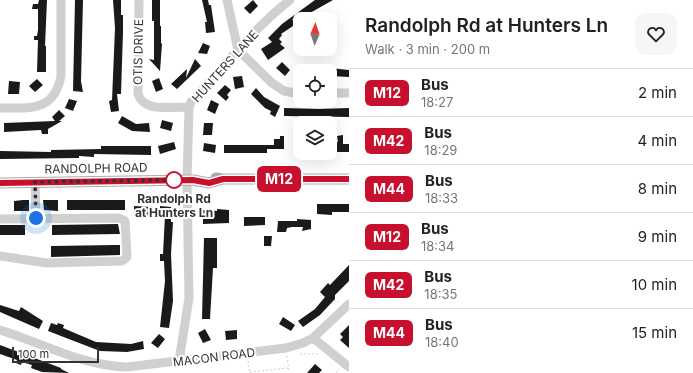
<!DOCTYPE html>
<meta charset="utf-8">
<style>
body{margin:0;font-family:Inter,sans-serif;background:#f6f6f6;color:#222;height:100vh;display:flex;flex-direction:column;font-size:15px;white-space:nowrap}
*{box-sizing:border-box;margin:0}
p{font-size:13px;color:#767676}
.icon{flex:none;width:22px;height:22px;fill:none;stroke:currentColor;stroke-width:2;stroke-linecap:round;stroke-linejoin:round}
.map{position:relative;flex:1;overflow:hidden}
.side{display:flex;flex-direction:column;background:#fff;width:344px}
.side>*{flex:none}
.badge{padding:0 8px;border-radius:6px;font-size:14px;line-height:26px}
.needle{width:26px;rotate:2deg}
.fabs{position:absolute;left:293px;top:12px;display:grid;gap:8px}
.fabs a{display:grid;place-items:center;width:44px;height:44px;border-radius:8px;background:#fff;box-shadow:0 4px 16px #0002;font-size:20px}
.scale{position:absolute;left:12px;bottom:10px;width:87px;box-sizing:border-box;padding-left:4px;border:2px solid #333;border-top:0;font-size:11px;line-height:14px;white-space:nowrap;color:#333;-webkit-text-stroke:3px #fff;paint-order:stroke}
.you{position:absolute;width:20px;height:20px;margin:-10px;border:3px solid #fff;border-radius:50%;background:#1a73e8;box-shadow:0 0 0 6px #1a73e833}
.map>.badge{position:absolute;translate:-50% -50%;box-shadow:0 0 0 2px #fff}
.round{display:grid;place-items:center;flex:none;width:42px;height:42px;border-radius:12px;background:#f6f6f6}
.headline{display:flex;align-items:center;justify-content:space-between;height:68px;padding:0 16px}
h1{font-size:19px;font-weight:600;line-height:30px}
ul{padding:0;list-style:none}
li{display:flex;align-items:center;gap:12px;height:48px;padding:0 16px;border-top:1px solid #e0e0e0}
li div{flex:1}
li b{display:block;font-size:15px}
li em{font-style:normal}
li .badge{min-width:44px;font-weight:700;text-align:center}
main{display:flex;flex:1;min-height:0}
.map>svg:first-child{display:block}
.building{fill:#1a1a1a}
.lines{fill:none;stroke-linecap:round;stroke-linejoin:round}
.path{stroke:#cdcdcd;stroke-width:1;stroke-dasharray:2 2;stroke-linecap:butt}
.minor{stroke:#d0d0d0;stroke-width:9}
.major{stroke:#ababab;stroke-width:11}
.line-casing{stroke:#fff;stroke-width:9}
.line{stroke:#c8102e;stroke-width:6}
.walk{stroke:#333;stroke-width:4;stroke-dasharray:0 7.2}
.stop-dot{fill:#fff;stroke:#c8102e;stroke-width:2}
.labels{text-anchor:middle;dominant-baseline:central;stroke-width:4;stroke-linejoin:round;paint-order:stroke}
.street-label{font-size:12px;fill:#333;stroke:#fff}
.stop-label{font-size:12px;font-weight:bold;fill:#333;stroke:#fff}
</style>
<main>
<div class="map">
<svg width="349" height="373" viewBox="0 0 349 373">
<rect width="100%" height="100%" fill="#fff"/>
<!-- building -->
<path class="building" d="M39,0H47L45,46H46V72H37L38,40H34V36H37L38,30V9H32L33,4H38Z
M75,0H83L81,81L83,92L73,91Z
M113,0H121V15H123V32L121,94H117L119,111L111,112L109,101L112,100L115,28Z
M152,0H160V26H161V43L162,44L160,71L149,59L154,60V21H152Z
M202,0H208L209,5H211L215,32L206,33L205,22H207Z
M253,0L258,6L250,14L244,8Z
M315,0H333L310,13L305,17L306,19H292L296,24L281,34L282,35L279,39L282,42L280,44L285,48L268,60L261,49L272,42L268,38L282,24Z
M203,43L210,46L207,54L198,53Z
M195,59L201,66L177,89L171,84L187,69L186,78Z
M282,62L290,70L285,76L276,68Z
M330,68L349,70V77L330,76Z
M242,76L244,87L235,89L233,77Z
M159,78L163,89L156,92L152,81Z
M37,79L43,85L35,92L29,86Z
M9,81L20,82L19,94H8Z
M225,85L231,90L227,95L229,97L226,101L217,93Z
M256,88L264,97L280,106L275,117L270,114L271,111L265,108L251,94Z
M69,99L77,101L73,111L65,108Z
M211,100L219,104L215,114L207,110Z
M284,108L319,109L349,108V117L284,116Z
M59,110L65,116L59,121H62L48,129V134H42L41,130L4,132V123L55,121L52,117Z
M122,116L136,124L149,123L150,132L132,131L118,123Z
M162,120L173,123L171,131L160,128Z
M204,123H213L212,135H203Z
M343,135V144H349V152H330V141L338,142L337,136Z
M280,136H284V149H267V153H224V145H274V139H280Z
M174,142L176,149L160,154L158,146Z
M204,143L216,145L215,153L203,151Z
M101,146H151V155L94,154V157L79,156V158L0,159V151L51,152V150L101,149Z
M23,200H29V211H14V201Z
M43,200H58V211L44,210Z
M67,200H125V210H67Z
M317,204H349V212H332V215L317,214Z
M134,206L151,207V216L134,215Z
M160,206L171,207V222H173L171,254L173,301L169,328L160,327L165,281L164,261H160V254H163L165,215H160Z
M217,209L229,210V223L203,224V210L217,211Z
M244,217H265V225L244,226Z
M297,219L311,220V229L302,231L303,227H292L287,228L286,232H277L278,221H297Z
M118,224L120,234L52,235V225Z
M0,225H25V235H0Z
M264,236H272L271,246H264Z
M204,238H217V268H213L210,319H202Z
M115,245H120V255L51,257V246Z
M349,265V281L335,295V299L320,315L303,327L298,321L315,309L325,297L320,292L328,283L330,285Z
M0,305L19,311L21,307L43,321L39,329L0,312Z
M283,317L295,325L291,331L279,324Z
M51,323L57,325L58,323L64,325L63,328L96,342L131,344L143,341L144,349L127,352L100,351L48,331Z
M349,325V348L340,340L343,337L340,334Z
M205,329L211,340L203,343L198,333Z
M237,330V339L226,340L225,331Z
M159,334L165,339L158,348L151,343Z
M0,345L61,368V369L69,373L42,372L31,368L32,365L22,362L21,365L16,363L17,360L0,354Z
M315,364L322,370L319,373H307Z"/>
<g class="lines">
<!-- path -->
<path class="path" d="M334,300L338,303
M300,354H320
M287,356L289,371
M248,361L250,373
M250,372L288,368
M336,373L339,369"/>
<!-- minor -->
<path class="minor" d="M139,0L138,94C145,114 171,105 189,108
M227,0L238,50L272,83L284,91L300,94
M330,93H349
M0,108C30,108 54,112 61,76V0
M35,182L36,218
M0,219L119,218L125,221L127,257L122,261L47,263L0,256
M0,330C43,343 82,366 127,367L286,348L303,343L313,338L349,367
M313,338L349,304
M179,361L189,298L187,180L189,108L191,102C223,67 253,29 290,0"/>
<!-- major -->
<path class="major" d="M216,178L223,179H349
M0,183L193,180L209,183L223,179"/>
</g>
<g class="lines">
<!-- line casing -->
<g class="line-casing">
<path id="line" d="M0,183L193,180L209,183L223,179H349"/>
</g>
<!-- line -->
<use href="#line" class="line"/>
<!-- walk -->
<path class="walk" d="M36,218L35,182L174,180"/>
</g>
<!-- markers -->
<circle class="stop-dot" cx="174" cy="180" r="8"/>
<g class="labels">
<!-- street labels -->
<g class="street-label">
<text transform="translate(138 52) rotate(-89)">OTIS DRIVE</text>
<text transform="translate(225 66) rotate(-48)">HUNTERS LANE</text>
<text transform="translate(96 168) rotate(-1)">RANDOLPH ROAD</text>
<text transform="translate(214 357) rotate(-7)">MACON ROAD</text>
</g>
<!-- stop labels -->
<g class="stop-label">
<text x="174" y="198">Randolph Rd<tspan x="174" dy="14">at Hunters Ln</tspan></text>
</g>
</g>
</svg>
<div class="fabs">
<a><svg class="needle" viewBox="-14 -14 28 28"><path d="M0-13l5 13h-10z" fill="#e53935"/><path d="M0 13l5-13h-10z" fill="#767676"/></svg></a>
<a><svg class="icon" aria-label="locate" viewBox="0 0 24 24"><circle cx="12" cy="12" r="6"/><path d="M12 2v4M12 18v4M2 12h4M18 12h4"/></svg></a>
<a><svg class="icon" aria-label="layers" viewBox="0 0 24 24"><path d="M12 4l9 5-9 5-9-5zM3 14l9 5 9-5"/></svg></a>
</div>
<div class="scale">100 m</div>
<div class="you" style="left:36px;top:218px"></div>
<b class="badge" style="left:279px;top:179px;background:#c8102e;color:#fff">M12</b>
</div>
<section class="side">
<div class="headline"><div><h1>Randolph Rd at Hunters Ln</h1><p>Walk · 3 min · 200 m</p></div><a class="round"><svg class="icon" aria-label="heart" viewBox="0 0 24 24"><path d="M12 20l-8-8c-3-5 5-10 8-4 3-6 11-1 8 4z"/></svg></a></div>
<ul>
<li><span class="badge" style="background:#c8102e;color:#fff">M12</span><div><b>Bus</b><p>18:27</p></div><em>2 min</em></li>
<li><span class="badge" style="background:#c8102e;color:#fff">M42</span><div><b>Bus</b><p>18:29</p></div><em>4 min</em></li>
<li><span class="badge" style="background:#c8102e;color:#fff">M44</span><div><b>Bus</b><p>18:33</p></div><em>8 min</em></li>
<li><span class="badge" style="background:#c8102e;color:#fff">M12</span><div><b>Bus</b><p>18:34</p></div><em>9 min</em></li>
<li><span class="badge" style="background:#c8102e;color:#fff">M42</span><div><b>Bus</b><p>18:35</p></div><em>10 min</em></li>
<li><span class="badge" style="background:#c8102e;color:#fff">M44</span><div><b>Bus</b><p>18:40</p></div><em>15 min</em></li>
</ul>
</section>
</main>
